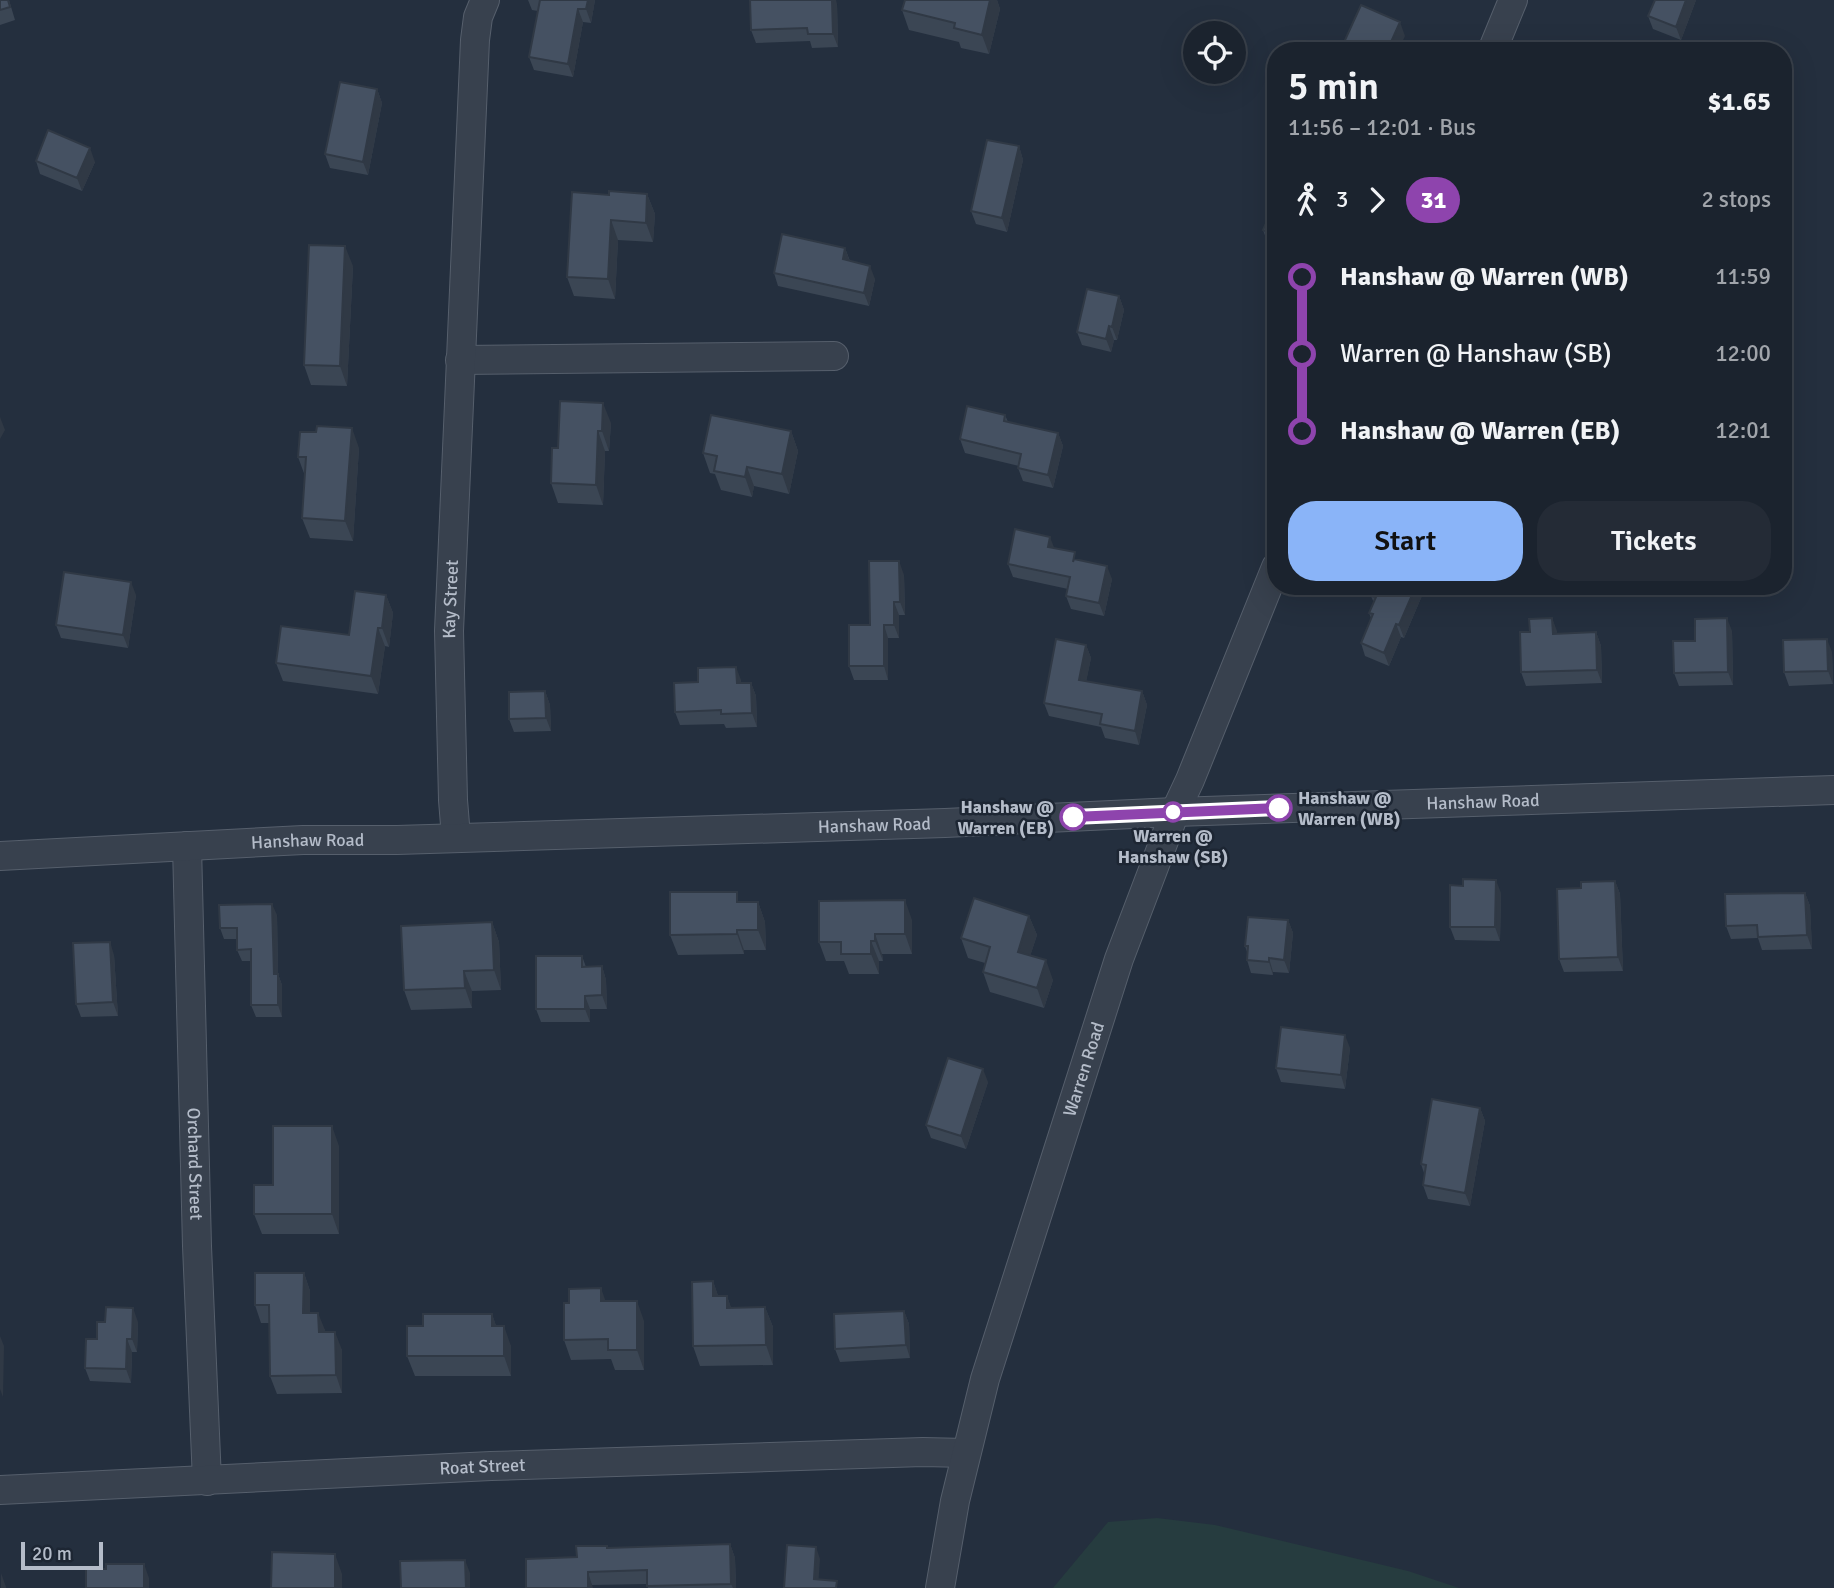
<!DOCTYPE html>
<meta charset="utf-8">
<style>
body{margin:0;font-family:Signika,sans-serif;background:#242b36;color:#f1f3f6;height:100vh;display:flex;flex-direction:column;font-size:26px;white-space:nowrap}
*{box-sizing:border-box;margin:0}
p{font-size:23px;color:#a0a4aa}
.icon{flex:none;width:38px;height:38px;fill:none;stroke:currentColor;stroke-width:2;stroke-linecap:round;stroke-linejoin:round}
.map{position:relative;flex:1;overflow:hidden}
.panel{position:absolute;left:1267px;top:42px;width:525px;height:553px;display:flex;flex-direction:column;background:#1b232e;border-radius:28px;box-shadow:0 7px 28px #0002,0 0 0 2px #39404a}
.panel>*{flex:none}
.badge{padding:0 14px;border-radius:23px;font-size:24px;line-height:46px}
.buttons{position:absolute;left:1183px;top:21px;display:grid;gap:14px}
.buttons a{display:grid;place-items:center;width:63px;height:63px;border-radius:50%;background:#1b232e;box-shadow:0 7px 28px #0002,0 0 0 2px #39404a;font-size:35px}
.scale{position:absolute;left:21px;bottom:18px;width:82px;box-sizing:border-box;padding-left:7px;border:4px solid #b4bcc9;border-top:0;font-size:19px;line-height:24px;white-space:nowrap;color:#b4bcc9;-webkit-text-stroke:5px #1d2633;paint-order:stroke}
.map>.badge{position:absolute;translate:-50% -50%;box-shadow:0 0 0 4px #fff}
.legs{display:flex;align-items:center;gap:10px;height:77px;padding:0 21px;font-size:23px}
.legs p{margin-inline-start:auto}
.head{display:flex;align-items:center;justify-content:space-between;height:119px;padding:0 21px}
h1{font-size:38px;font-weight:600;line-height:52px}
.button{display:flex;gap:14px;margin-top:auto;padding:14px 21px}
.button a{flex:1;height:80px;border-radius:28px;background:#8ab4f8;color:#111;font-size:28px;font-weight:600;line-height:80px;text-align:center}
.button a+a{background:#242b36;color:#f1f3f6}
ul{padding:0 21px;list-style:none}
li{display:flex;align-items:center;gap:24px;height:77px;font-size:26px}
li i{display:grid;place-items:center;width:10px;height:100%;margin:0 9px;background:currentColor}
li i::after{content:'';width:18px;height:18px;margin:-9px;border:5px solid;border-radius:50%;background:#1b232e}
li p{margin-inline-start:auto}
li:first-child i{background:linear-gradient(#0000 50%,currentColor 0)}
li:last-child i{background:linear-gradient(currentColor 50%,#0000 0)}
.map>svg:first-child{display:block}
.green{fill:#263c3f}
.lines{fill:none;stroke-linecap:round;stroke-linejoin:round}
.minor-casing{stroke:#565f6c;stroke-width:30}
.minor{stroke:#38414e;stroke-width:28}
.wall{fill:#3b4654}
.shaded-wall{fill:#303945}
.building{fill:#455162;stroke:#303945;stroke-width:2}
.line-1-casing{stroke:#fff;stroke-width:16}
.line-1{stroke:#8e44ad;stroke-width:10}
.stop-1-dot{fill:#fff;stroke:#8e44ad;stroke-width:3.5}
.labels{text-anchor:middle;dominant-baseline:central;stroke-width:5;stroke-linejoin:round;paint-order:stroke}
.street-label{font-size:18px;fill:#b4bcc9;stroke:#1d2633}
.stop-label{font-size:18px;font-weight:bold;fill:#b4bcc9;stroke:#1d2633;text-anchor:start}
</style>
<div class="map">
<svg width="1834" height="1588" viewBox="0 0 1834 1588">
<rect width="100%" height="100%" fill="#242f3e"/>
<!-- green -->
<path class="green" d="M1157,1518L1215,1525L1408,1571L1459,1588H1053L1108,1522Z"/>
<g class="lines">
<!-- minor casing -->
<g class="minor-casing">
<g id="minor">
<path d="M1492,51L1513,0"/>
<path d="M460,360L834,356"/>
<path id="s1" d="M456,837L453,800L449,631L475,40L478,17L485,0"/>
<path id="s2" d="M187,846L197,1246L207,1481"/>
<path id="s3" d="M0,856L303,840H397L945,823L1175,812L1834,790"/>
<path id="s4" d="M0,1490L491,1466L923,1452L966,1453"/>
<path id="s5" d="M940,1588L955,1501L985,1379L1119,959L1175,812L1190,780L1276,567"/>
</g>
</g>
<!-- minor -->
<use href="#minor" class="minor"/>
</g>
<!-- wall -->
<path class="wall" d="M0,0H9L15,20L0,25Z
M528,0H595L591,23L583,22L573,77L534,70L529,57L538,11L532,10Z
M905,0H997L1000,9L989,54L961,48L959,42L909,30L902,10Z
M1696,0L1681,40L1653,29L1648,16Z
M837,4L838,47L812,48L810,41L756,43L751,30Z
M377,89L382,103L368,175L330,168L325,154Z
M1019,146L1023,160L1007,232L976,224L971,211Z
M36,161L95,162L82,191L40,174Z
M647,194L655,214L653,242L618,240L615,299L574,296L567,277L609,195Z
M1276,201V247L1268,244L1263,230Z
M845,248L850,261L875,279L869,306L778,286L774,273Z
M353,266L347,386L311,385L304,365Z
M1119,296L1124,310L1117,340H1114L1111,352L1082,345L1077,332Z
M1005,415L1008,422L1058,433L1063,446L1053,488L1023,481L1018,468L1019,466L965,453L960,439Z
M611,423L609,451H605L603,505L558,503L551,483L558,448Z
M791,431L798,451L789,494L754,486L752,497L721,490L715,474L710,473L703,453Z
M359,448L353,541L310,538L302,518L305,476L298,457Z
M1054,548L1112,579L1104,616L1071,609L1066,596L1068,589L1013,577L1008,564Z
M904,575L905,615H899V638H888V680H854L849,666L870,625Z
M1424,591L1404,638L1401,637L1389,666L1365,656L1361,643L1371,618L1369,613L1374,603L1371,596Z
M136,595L128,648L61,638L56,625Z
M386,595L393,613L389,647L385,646L378,694L283,681L276,663L349,635Z
M1552,618L1557,634L1596,632L1601,646L1602,683L1526,686L1521,672L1530,632Z
M1732,631L1733,685L1679,686L1674,673L1695,641Z
M1086,645L1091,658L1086,681L1142,691L1147,705L1139,745L1105,738L1101,727L1049,716L1044,703Z
M1832,652L1833,684L1789,686L1784,672Z
M741,680V683H751L756,696L757,727L726,728L724,724L680,725L675,712Z
M545,691L550,705L551,731L514,732L509,719Z
M1615,881L1620,894L1623,971L1564,972L1559,959L1581,888Z
M1501,893L1500,941L1455,940L1450,927Z
M1805,893L1810,906L1812,949L1762,950L1758,938L1731,939L1726,926Z
M758,902L765,922L766,950H744V954L678,955L670,935Z
M277,915L278,974L282,985V1017H256L251,1005V961H242L237,950V939H224L220,928Z
M1029,916L1037,935L1030,956L1053,980L1044,1008L990,992L983,972L985,963L968,958L961,938Z
M912,920V954H882L883,961H879V974H849L844,961H826L819,942Z
M1288,920L1293,933L1289,973L1273,972V975L1251,973L1247,960V952L1245,946Z
M492,922L499,942L501,990L472,991V1008L411,1010L404,990Z
M114,955L118,1016L81,1017L76,1004Z
M582,956L586,967L602,966L606,980L607,1009H590V1022H541L536,1009Z
M1350,1048L1345,1089L1281,1082L1276,1068Z
M988,1082L966,1149L931,1138L926,1125Z
M1480,1108L1485,1121L1470,1206L1428,1199L1423,1185L1425,1176L1421,1164Z
M339,1146V1234H262L254,1214L273,1185Z
M304,1273L310,1291V1313L325,1330V1332L342,1350V1393L277,1394L270,1376V1323H261L255,1305Z
M713,1281L718,1296H727L731,1308L765,1307L773,1327V1365L700,1366L693,1346Z
M904,1311L909,1324L910,1358L840,1362L835,1349Z
M492,1314L496,1326L511,1346V1376H415L407,1356L423,1326Z
M644,1321V1370H615L611,1359L571,1360L564,1340Z
M138,1322L137,1352H132L131,1383L90,1381L85,1368Z
M730,1544L735,1558L736,1588H648L647,1584L592,1585L577,1557L608,1548Z"/>
<!-- shaded-wall -->
<path class="shaded-wall" d="M588,0H595L591,23L586,9Z
M832,0H836L837,4L838,47L833,34Z
M990,0H997L1000,9L989,54L982,35Z
M1686,0H1696L1681,40L1676,27Z
M578,9L583,22L573,77L568,64Z
M1400,22L1405,36L1398,51H1387Z
M377,89L382,103L368,175L363,162Z
M1019,146L1023,160L1007,232L1002,218Z
M90,148L95,162L82,191L77,178Z
M647,194L655,214L653,242L646,223Z
M611,220L618,240L615,299L608,279Z
M345,246L353,266L347,386L340,366Z
M845,248L850,262L843,259Z
M870,266L875,279L869,306L864,293Z
M1119,296L1124,310L1117,340L1112,327Z
M1109,326L1114,340L1111,352L1106,339Z
M603,403L611,423L609,451L602,431Z
M0,417L5,430L0,439Z
M352,428L359,448L353,541L345,521Z
M598,431L605,451L603,505L596,485Z
M791,431L798,451L789,494L782,474Z
M1058,433L1063,446L1053,488L1048,475Z
M747,467L754,486L752,497L745,477Z
M1050,537L1055,550L1048,547Z
M899,561L904,575L905,615L900,602Z
M1107,566L1112,579L1104,616L1099,603Z
M131,582L136,595L128,648L123,635Z
M1416,586H1422L1424,591L1404,638L1399,625Z
M386,595L393,613L389,647L382,628Z
M894,602L899,615V638L894,625Z
M1552,618L1557,631L1558,647L1553,634Z
M1727,618L1732,631L1733,685L1728,672Z
M1396,624L1401,637L1389,666L1384,653Z
M884,625L888,638V680L884,666Z
M378,628L385,646L378,694L371,676Z
M1596,632L1601,646L1602,683L1597,670Z
M1827,639L1832,652L1833,684L1828,671Z
M1086,645L1091,658L1084,693L1079,680Z
M736,667L741,680V697L737,683Z
M751,683L756,696L757,727L752,713Z
M545,691L550,705L551,731L546,718Z
M1142,691L1147,705L1139,745L1135,731Z
M1496,880L1501,893L1500,941L1495,927Z
M1615,881L1620,894L1623,971L1618,957Z
M1805,893L1810,906L1812,949L1807,935Z
M905,900L912,920V954L905,934Z
M758,902L765,922L766,950L758,930Z
M272,904L277,915L278,974L282,985V1017L278,1005L274,974Z
M1029,916L1037,935L1025,972L1018,952Z
M1288,920L1293,933L1289,973L1284,960Z
M492,922L499,942L501,990L494,970Z
M737,930L744,950V954L737,934Z
M875,934L882,954L883,961L875,941Z
M871,941L879,961V974L871,954Z
M110,942L114,955L118,1016L113,1002Z
M1269,958L1273,972V975L1269,962Z
M1046,960L1053,980L1044,1008L1037,988Z
M602,966L606,980L607,1009L602,995Z
M464,971L472,991V1008L465,988Z
M585,996L590,1009V1022L585,1009Z
M1345,1035L1350,1048L1345,1089L1341,1075Z
M983,1069L988,1082L966,1149L961,1136Z
M1480,1108L1485,1121L1470,1206L1465,1193Z
M332,1126L339,1146V1234L332,1214Z
M304,1273L310,1291V1331L303,1313Z
M713,1281L720,1301L713,1296Z
M601,1288L608,1308L601,1301Z
M727,1296L734,1316L727,1308Z
M637,1301L644,1321V1370L637,1350Z
M765,1307L773,1327V1365L766,1345Z
M133,1308L138,1322L137,1352L132,1339Z
M904,1311L909,1324L910,1358L906,1345Z
M318,1313L325,1330V1350L319,1332Z
M492,1314L499,1334L492,1326Z
M504,1326L511,1346V1376L504,1356Z
M335,1332L342,1350V1393L336,1375Z
M0,1336L4,1346L3,1397L0,1389Z
M127,1339L132,1352L131,1383L126,1369Z
M730,1544L735,1558L736,1588H733L731,1584Z
M816,1547L820,1559L818,1588L814,1579Z
M335,1554L342,1574V1588H335Z
M465,1560L470,1573V1588H466Z
M144,1564L149,1578V1588H144Z
M588,1572L592,1585L593,1588H588Z
M1,1573L6,1587V1588H1Z"/>
<!-- building -->
<path class="building" d="M0,0H8L10,7L0,10Z
M540,0H588L586,9H578L568,64L529,57Z
M750,0H832L833,34H808L807,28L751,30Z
M905,0H990L982,35L954,28L955,23L902,10Z
M1655,0H1686L1676,27L1648,16Z
M1361,5L1400,22L1387,51H1340Z
M340,82L377,89L363,162L325,154Z
M48,130L90,148L77,178L36,161Z
M987,140L1019,146L1002,218L971,211Z
M609,191L647,194L646,223L611,220L608,279L567,277L572,192L609,195Z
M1276,201V236L1263,230Z
M782,234L845,248L843,259L870,266L864,293L774,273Z
M309,245L345,246L340,366L304,365Z
M1087,289L1119,296L1112,327L1109,326L1106,339L1077,332Z
M560,401L603,403L602,431H598L596,485L551,483L552,448H558Z
M967,406L1005,415L1004,421L1058,433L1048,475L1018,468L1021,454L960,439Z
M711,415L791,431L782,474L747,467L745,477L714,471L717,456L703,453Z
M317,426L352,428L345,521L302,518L306,457H298L300,432H316Z
M1015,529L1050,537L1048,547L1075,552L1073,562L1074,559L1107,566L1099,603L1066,596L1070,577L1008,564Z
M869,561H899L900,602H894V625H884V666H849V625H870Z
M64,572L131,582L123,635L56,625Z
M1375,586H1416L1399,625L1396,624L1384,653L1361,643L1373,614L1369,613L1376,597L1371,596Z
M355,591L386,595L382,628H378L371,676L276,663L281,626L349,635Z
M1552,618L1553,634L1596,632L1597,670L1521,672L1520,632H1530L1529,619Z
M1727,618L1728,672L1674,673L1673,641H1695V619Z
M1056,639L1086,645L1079,680L1142,691L1135,731L1100,724L1102,714L1044,703Z
M1827,639L1828,671L1784,672L1783,640Z
M736,667L737,683H751L752,713L721,714V710L675,712L674,683L698,682V668Z
M545,691L546,718L509,719V692Z
M1463,879L1496,880L1495,927H1450V885L1463,886Z
M1615,881L1618,957L1559,959L1557,889L1581,888V882Z
M670,892H737V902H758V930H737V934L670,935Z
M1805,893L1807,935L1758,937L1757,925L1726,926L1725,894Z
M974,898L1029,916L1018,952L1046,960L1037,988L983,972L990,947L961,938Z
M905,900V934H875V941H871V954H841V942H819V901Z
M272,904L274,974H278V1005H251V949L237,950V928H220L219,905Z
M1248,917L1288,920L1284,960L1269,958V962L1247,960L1248,946H1245Z
M492,922L494,970L464,971L465,988L404,990L401,926Z
M110,942L113,1002L76,1004L73,943Z
M536,956H582V967L602,966V995L585,996V1009H536Z
M1281,1027L1345,1035L1341,1075L1276,1068Z
M948,1058L983,1069L961,1136L926,1125Z
M1432,1099L1480,1108L1465,1193L1423,1185L1426,1165L1421,1164Z
M273,1126H332V1214H254V1185H273Z
M255,1273H304L303,1313H318L319,1332H335L336,1375L270,1376L269,1305H255Z
M713,1281V1296H727V1308L765,1307L766,1345L693,1346L692,1282Z
M601,1288V1301H637V1350H608V1339L564,1340V1303H569V1289Z
M106,1307L133,1308L132,1339H127L126,1369L85,1368L86,1339H97V1322H105Z
M904,1311L906,1345L835,1349L834,1314Z
M423,1314H492V1326H504V1356H407V1326H423Z
M730,1544L731,1584L647,1586V1570L588,1572V1588H526V1559L577,1557L576,1546H607V1548Z
M787,1545L816,1547L814,1579L837,1581L836,1588H784Z
M272,1552L335,1554V1588H271Z
M465,1560L466,1588H401L400,1561Z
M106,1564H144V1588H86V1569H106Z"/>
<g class="lines">
<!-- line-1 casing -->
<g class="line-1-casing">
<path id="line-1" d="M1073,817L1279,808"/>
</g>
<!-- line-1 -->
<use href="#line-1" class="line-1"/>
</g>
<!-- markers -->
<g class="stop-1-dot">
<circle cx="1279" cy="808" r="12"/>
<circle cx="1173" cy="812" r="9"/>
<circle cx="1073" cy="817" r="12"/>
</g>
<g class="labels">
<!-- street labels -->
<g class="street-label">
<text stroke="none"><textPath href="#s1" startOffset="238">Kay Street</textPath></text>
<text stroke="none"><textPath href="#s3" startOffset="1484">Hanshaw Road</textPath></text>
<text stroke="none"><textPath href="#s3" startOffset="875">Hanshaw Road</textPath></text>
<text stroke="none"><textPath href="#s3" startOffset="308">Hanshaw Road</textPath></text>
<text stroke="none"><textPath href="#s5" startOffset="539">Warren Road</textPath></text>
<text stroke="none"><textPath href="#s2" startOffset="318">Orchard Street</textPath></text>
<text stroke="none"><textPath href="#s4" startOffset="483">Roat Street</textPath></text>
</g>
<!-- stop labels -->
<g class="stop-label">
<text x="1298" y="798">Hanshaw @<tspan x="1298" dy="21">Warren (WB)</tspan></text>
<text x="1054" y="807" text-anchor="end">Hanshaw @<tspan x="1054" dy="21">Warren (EB)</tspan></text>
<text x="1173" y="836" text-anchor="middle">Warren @<tspan x="1173" dy="21">Hanshaw (SB)</tspan></text>
</g>
</g>
</svg>
<div class="buttons">
<a><svg class="icon" aria-label="locate" viewBox="0 0 24 24"><circle cx="12" cy="12" r="6"/><path d="M12 2v4M12 18v4M2 12h4M18 12h4"/></svg></a>
</div>
<div class="scale">20 m</div>
<section class="panel">
<div class="head"><div><h1>5 min</h1><p>11:56 – 12:01 · Bus</p></div><b>$1.65</b></div>
<div class="legs"><svg class="icon" aria-label="walk" viewBox="0 0 24 24"><circle cx="13" cy="4" r="2"/><path d="M13 8l-2 6 4 7M11 14l-3 7M7 12l3-4h3l4 4"/></svg>3<svg class="icon" aria-label="forward" viewBox="0 0 24 24"><path d="M9 5l7 7-7 7"/></svg><b class="badge" style="background:#8e44ad;color:#fff">31</b><p>2 stops</p></div>
<ul>
<li><i style="color:#8e44ad"></i><b>Hanshaw @ Warren (WB)</b><p>11:59</p></li>
<li><i style="color:#8e44ad"></i><span>Warren @ Hanshaw (SB)</span><p>12:00</p></li>
<li><i style="color:#8e44ad"></i><b>Hanshaw @ Warren (EB)</b><p>12:01</p></li>
</ul>
<div class="button"><a>Start</a><a>Tickets</a></div>
</section>
</div>
